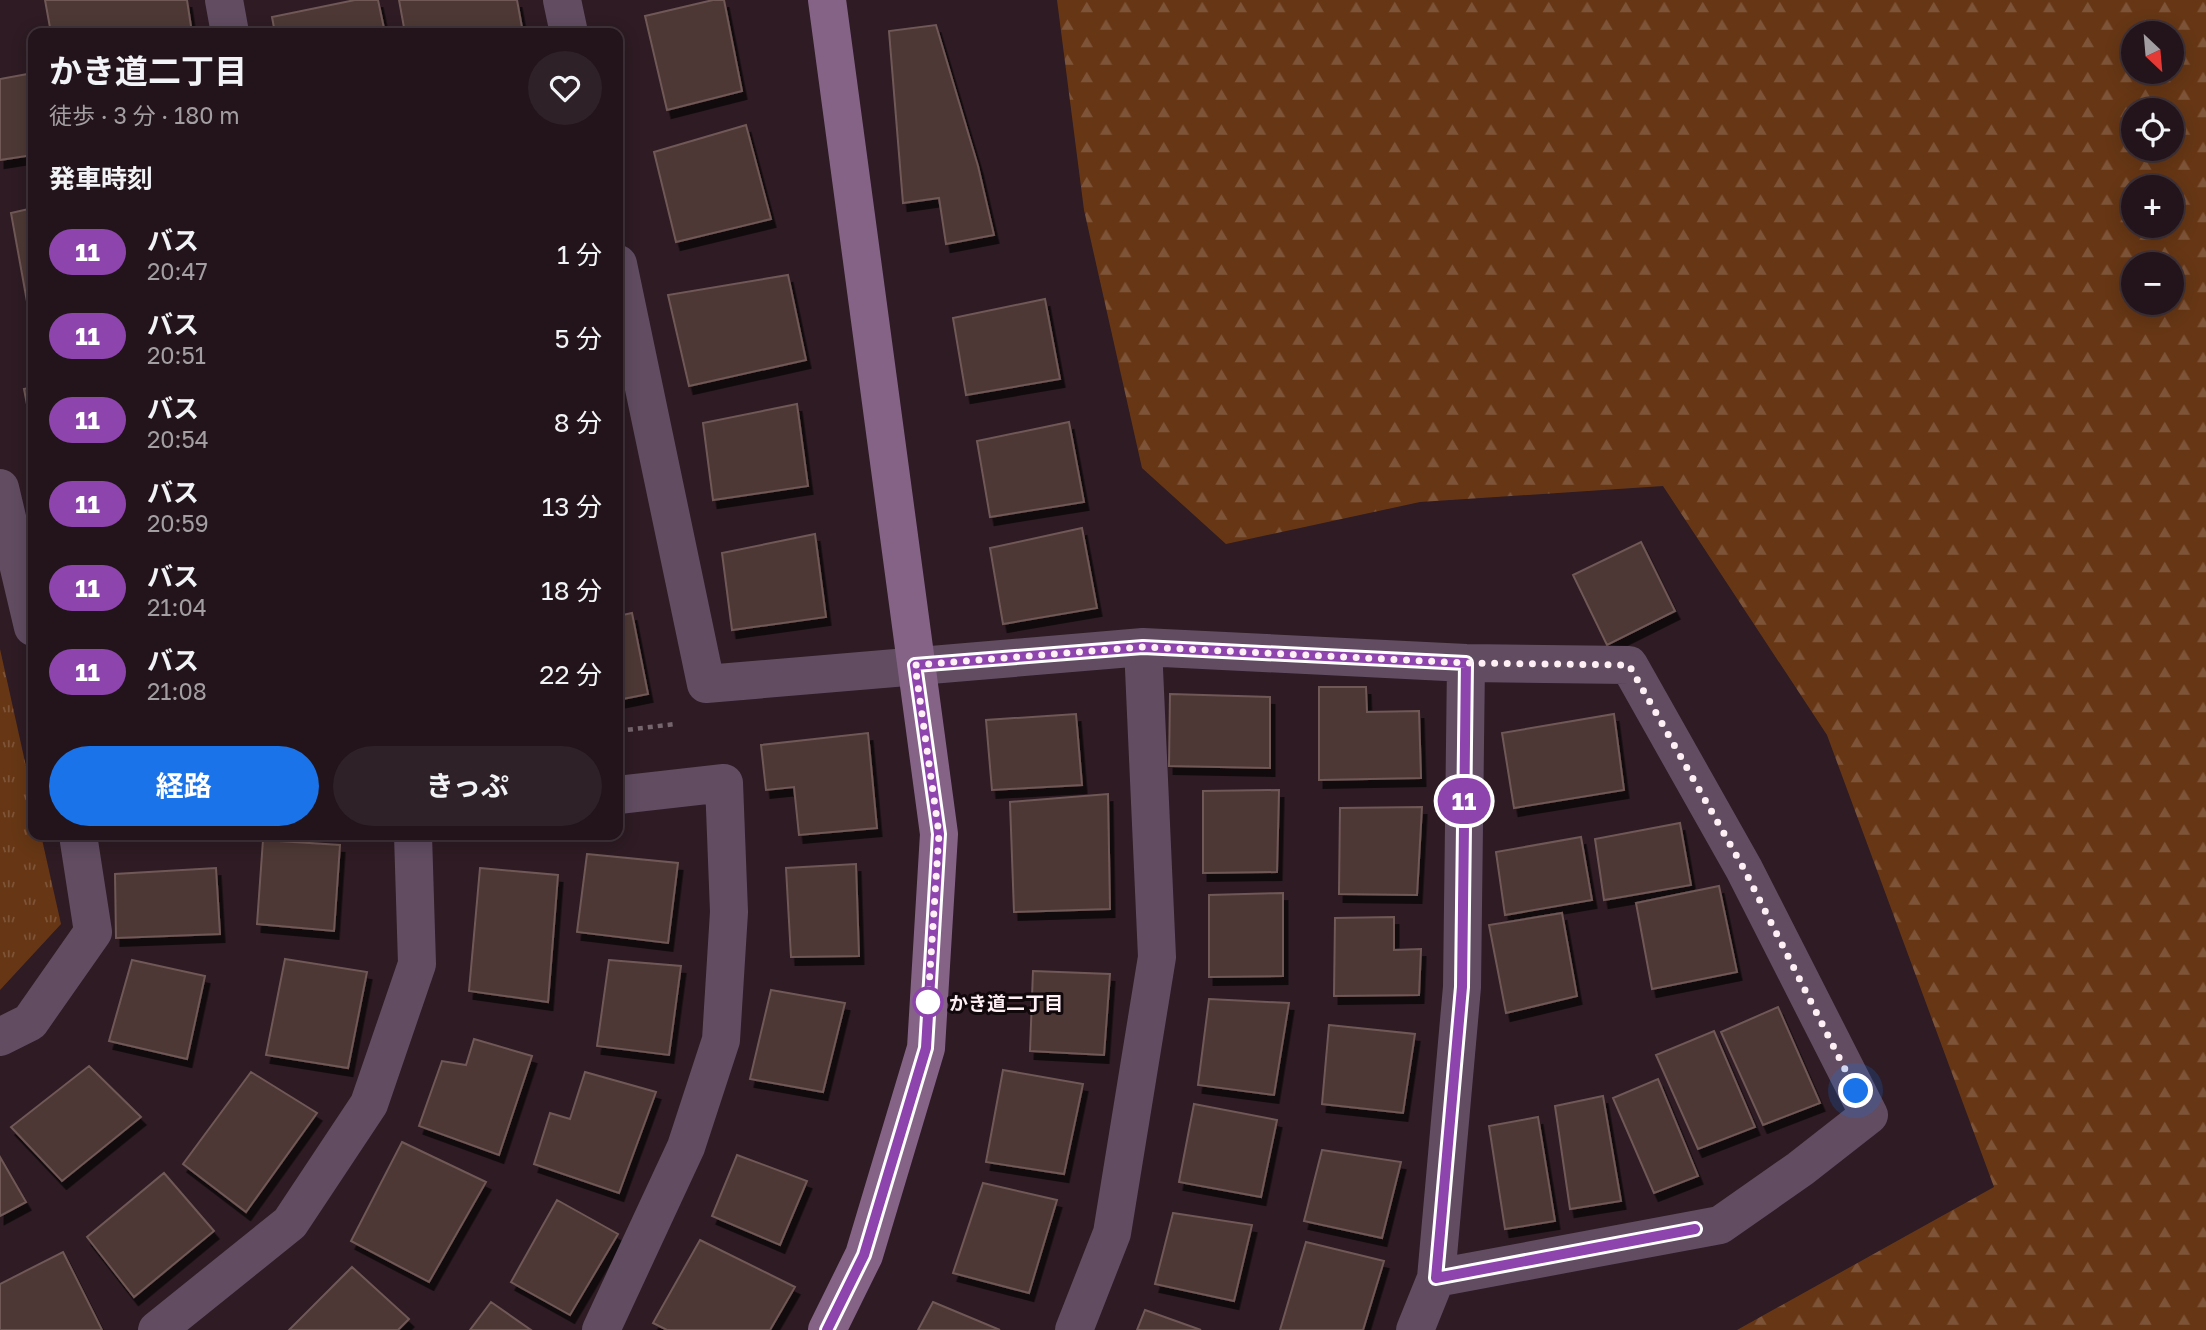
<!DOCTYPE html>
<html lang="ja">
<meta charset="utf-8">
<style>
body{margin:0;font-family:"Golos Text","Noto Sans JP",sans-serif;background:#2e2127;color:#f1f3f6;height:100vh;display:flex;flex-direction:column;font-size:26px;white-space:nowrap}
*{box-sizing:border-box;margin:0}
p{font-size:23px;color:#a29ea2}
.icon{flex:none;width:38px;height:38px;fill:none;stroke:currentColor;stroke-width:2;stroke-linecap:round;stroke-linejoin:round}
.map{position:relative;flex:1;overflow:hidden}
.side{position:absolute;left:28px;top:28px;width:595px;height:812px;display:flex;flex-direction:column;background:#22141a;border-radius:14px;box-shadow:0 4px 18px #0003,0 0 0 2px #3f3339}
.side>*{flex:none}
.badge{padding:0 14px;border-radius:23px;font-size:24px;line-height:46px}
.needle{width:46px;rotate:154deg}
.tools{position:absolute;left:2121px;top:21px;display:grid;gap:14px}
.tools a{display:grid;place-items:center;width:63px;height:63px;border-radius:50%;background:#22141a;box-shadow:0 4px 18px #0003,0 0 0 2px #3f3339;font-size:35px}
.you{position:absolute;width:35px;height:35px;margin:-18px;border:5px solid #fff;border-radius:50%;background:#1a73e8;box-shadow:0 0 0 10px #1a73e833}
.map>.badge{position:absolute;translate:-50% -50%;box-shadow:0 0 0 4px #fff}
h2{padding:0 21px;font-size:26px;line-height:63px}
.round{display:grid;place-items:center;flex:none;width:74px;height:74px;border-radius:37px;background:#2e2127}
.head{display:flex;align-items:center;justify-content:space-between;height:119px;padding:0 21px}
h1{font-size:33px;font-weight:700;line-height:52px}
.primary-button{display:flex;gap:14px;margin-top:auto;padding:14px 21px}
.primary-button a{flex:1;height:80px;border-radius:42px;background:#1a73e8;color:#fff;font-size:28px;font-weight:700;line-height:80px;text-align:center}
.primary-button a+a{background:#2e2127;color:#f1f3f6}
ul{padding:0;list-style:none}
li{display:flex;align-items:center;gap:21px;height:84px;padding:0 21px}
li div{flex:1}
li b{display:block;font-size:26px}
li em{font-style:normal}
li .badge{min-width:77px;font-weight:700;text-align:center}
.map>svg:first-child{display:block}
.grass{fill:url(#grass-tufts)}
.forest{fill:url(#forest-firs);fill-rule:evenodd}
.building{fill:#4d3736;stroke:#705856;stroke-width:2;filter:url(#shadow)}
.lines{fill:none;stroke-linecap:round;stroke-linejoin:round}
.path{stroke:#76656c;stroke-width:4.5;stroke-dasharray:5 5;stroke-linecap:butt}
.street{stroke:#614c62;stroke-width:38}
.secondary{stroke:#856386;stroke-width:38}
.line-casing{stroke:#fff;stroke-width:16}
.line{stroke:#8e44ad;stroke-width:10}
.walk{stroke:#fdeff4;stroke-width:7;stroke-dasharray:0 12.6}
.stop-dot{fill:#fff;stroke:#8e44ad;stroke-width:3.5}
.labels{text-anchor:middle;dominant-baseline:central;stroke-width:6;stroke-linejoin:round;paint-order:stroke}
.stop-label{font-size:19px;font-weight:bold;fill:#fdeff4;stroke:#11080c;text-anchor:start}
</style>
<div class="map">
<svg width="2206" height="1330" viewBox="0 0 2206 1330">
<defs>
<pattern id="grass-tufts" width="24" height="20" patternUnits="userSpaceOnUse" patternTransform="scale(1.75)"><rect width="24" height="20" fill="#673715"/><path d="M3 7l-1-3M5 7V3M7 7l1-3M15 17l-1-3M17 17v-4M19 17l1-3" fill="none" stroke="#7e5438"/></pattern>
<pattern id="forest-firs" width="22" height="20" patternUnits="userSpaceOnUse" patternTransform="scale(1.75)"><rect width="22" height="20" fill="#673715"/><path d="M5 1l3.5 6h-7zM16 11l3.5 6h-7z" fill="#7e5438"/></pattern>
<filter id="shadow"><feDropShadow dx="4.5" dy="8" stdDeviation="0" flood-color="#0009"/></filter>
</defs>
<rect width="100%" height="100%" fill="#2e1b23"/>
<!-- grass -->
<path class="grass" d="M0,649L33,798V835H41L61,924L0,990Z"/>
<!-- forest -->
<path class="forest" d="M1057,0H2206V1330H1737L1994,1187L1827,735L1663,486L1420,502L1226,544L1142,468L1084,210ZM2133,33H2172V72H2133ZM2133,110H2172V149H2133ZM2133,187H2172V226H2133ZM2133,264H2172V303H2133Z"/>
<!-- building -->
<path class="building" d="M45,0H187L192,33H51Z
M355,0H378L385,33H275L272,17Z
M399,0H517L523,33H405Z
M713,0H724L742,91L667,110L645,16Z
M936,25L978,166L994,235L946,244L939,198L903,203L889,31Z
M33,73V155L0,160V79Z
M746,125L771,219L676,242L654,152Z
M33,208V306L28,307L11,213Z
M788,275L806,360L689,386L668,295Z
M1045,299L1060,379L966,395L953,318Z
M33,387V435L24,389Z
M797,404L808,486L713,500L703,423Z
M1069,422L1084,502L990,517L977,441Z
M1082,528L1097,608L1003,624L990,548Z
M815,534L826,617L732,630L722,553Z
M1641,542L1675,611L1607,645L1573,575Z
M632,613L648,694L618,700V616Z
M1319,687H1366L1367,712L1419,711L1421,778L1319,780Z
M1170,694L1270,697V768L1169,766Z
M1076,714L1082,785L992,790L986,720Z
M1614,714L1624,790L1514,808L1502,733Z
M868,733L877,828L799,835L794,787L766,790L761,745Z
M1279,790L1277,872L1203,873V791Z
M1108,794L1110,909L1014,912L1010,802Z
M1422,807L1417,895L1339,894L1340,808Z
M1680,823L1691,885L1604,900L1595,839Z
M1581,837L1592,900L1505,915L1496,852Z
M263,840L340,845L334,931L257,924Z
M587,854L678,863L668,943L577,932Z
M856,864L859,956L791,957L786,868Z
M216,868L220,934L116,938L115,874Z
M480,868L558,875L548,1002L469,991Z
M1719,886L1737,972L1652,989L1636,903Z
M1283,893V976L1209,977V895Z
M1562,913L1577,996L1506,1013L1489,925Z
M1394,917V950L1421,949L1419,995L1334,996L1335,918Z
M285,959L367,972L348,1068L266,1055Z
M132,960L205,976L187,1059L109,1041Z
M609,960L681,966L669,1055L597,1046Z
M1033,971L1110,974L1104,1055L1030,1051Z
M771,990L845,1003L823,1092L750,1079Z
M1209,999L1289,1003L1274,1095L1198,1085Z
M1778,1007L1820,1103L1763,1125L1721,1032Z
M1329,1025L1415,1034L1403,1113L1322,1104Z
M1714,1031L1755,1127L1698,1149L1656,1055Z
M474,1039L532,1056L499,1155L419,1126L442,1061L466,1065Z
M89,1066L141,1117L62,1181L11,1127Z
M1003,1070L1083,1084L1064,1174L986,1162Z
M251,1072L317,1113L246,1212L183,1164Z
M585,1072L656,1092L619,1193L534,1164L550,1113L570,1119Z
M1658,1079L1698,1176L1654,1193L1613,1098Z
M1603,1096L1621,1201L1570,1209L1555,1106Z
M1194,1104L1277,1120L1261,1197L1179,1182Z
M1538,1117L1555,1221L1505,1229L1489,1126Z
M402,1142L486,1182L429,1282L351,1241Z
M1322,1150L1401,1162L1382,1238L1304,1221Z
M737,1155L807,1181L780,1245L712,1216Z
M0,1157L26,1202L0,1216Z
M164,1173L214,1231L134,1297L87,1237Z
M983,1183L1057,1200L1029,1293L953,1273Z
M557,1200L618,1234L570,1315L511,1282Z
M1173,1213L1252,1225L1234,1301L1155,1284Z
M700,1240L795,1287L770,1330H667L653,1323Z
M1306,1242L1384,1261L1363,1330H1280Z
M63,1252L102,1330H0V1284Z
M352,1267L409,1319L398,1330H289Z
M491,1302L531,1330H470Z
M933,1302L1000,1330H918Z
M1145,1310L1201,1330H1137Z"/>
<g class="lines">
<!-- path -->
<path class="path" d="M618,731L675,724"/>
<!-- street -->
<path class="street" d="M224,0L230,33
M562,0L569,33
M618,264L706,684L1143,647L1466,663L1629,665L1744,869L1869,1115L1800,1169L1720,1225L1436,1278
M0,488L33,627
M0,1037L30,1022L93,932L78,835
M157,1330L290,1223L369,1104L417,964L413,835
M601,1330L686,1147L721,1040L729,912L724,783L618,795
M1074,1330L1112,1233L1157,957L1143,647
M1415,1330L1436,1278L1462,987L1466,663"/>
<!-- secondary -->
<path class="secondary" d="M827,0L939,834L926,1048L864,1255L827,1330"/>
</g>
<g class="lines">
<!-- line casing -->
<g class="line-casing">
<path id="line" d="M827,1330L864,1255L926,1048L939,834L915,665L1143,647L1466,663L1462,987L1436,1278L1695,1229"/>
</g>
<!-- line -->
<use href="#line" class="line"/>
<!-- walk -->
<path class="walk" d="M928,1002L939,834L915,665L1143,647L1466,663L1629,665L1744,869L1856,1091"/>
</g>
<!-- markers -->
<circle class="stop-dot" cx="928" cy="1002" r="14"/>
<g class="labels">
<!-- stop labels -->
<g class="stop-label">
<text x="949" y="1002">かき道二丁目</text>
</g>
</g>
</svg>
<div class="tools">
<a><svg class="needle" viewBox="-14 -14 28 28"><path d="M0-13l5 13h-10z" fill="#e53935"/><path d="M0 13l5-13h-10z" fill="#a29ea2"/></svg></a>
<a><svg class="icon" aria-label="locate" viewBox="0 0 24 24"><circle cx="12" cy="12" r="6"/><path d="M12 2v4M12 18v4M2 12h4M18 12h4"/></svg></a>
<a>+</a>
<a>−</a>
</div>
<div class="you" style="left:1856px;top:1091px"></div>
<b class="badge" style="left:1464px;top:801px;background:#8e44ad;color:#fff">11</b>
<section class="side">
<div class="head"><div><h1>かき道二丁目</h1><p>徒歩 · 3 分 · 180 m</p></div><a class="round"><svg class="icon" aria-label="heart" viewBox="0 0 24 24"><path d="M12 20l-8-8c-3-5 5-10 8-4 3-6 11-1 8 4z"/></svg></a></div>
<h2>発車時刻</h2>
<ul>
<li><span class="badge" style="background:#8e44ad;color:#fff">11</span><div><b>バス</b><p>20:47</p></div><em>1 分</em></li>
<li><span class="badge" style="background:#8e44ad;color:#fff">11</span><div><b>バス</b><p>20:51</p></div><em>5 分</em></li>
<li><span class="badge" style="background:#8e44ad;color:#fff">11</span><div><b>バス</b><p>20:54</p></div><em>8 分</em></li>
<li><span class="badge" style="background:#8e44ad;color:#fff">11</span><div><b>バス</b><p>20:59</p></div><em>13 分</em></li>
<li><span class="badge" style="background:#8e44ad;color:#fff">11</span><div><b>バス</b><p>21:04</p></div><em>18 分</em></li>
<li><span class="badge" style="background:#8e44ad;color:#fff">11</span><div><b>バス</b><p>21:08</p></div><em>22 分</em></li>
</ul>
<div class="primary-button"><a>経路</a><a>きっぷ</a></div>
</section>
</div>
